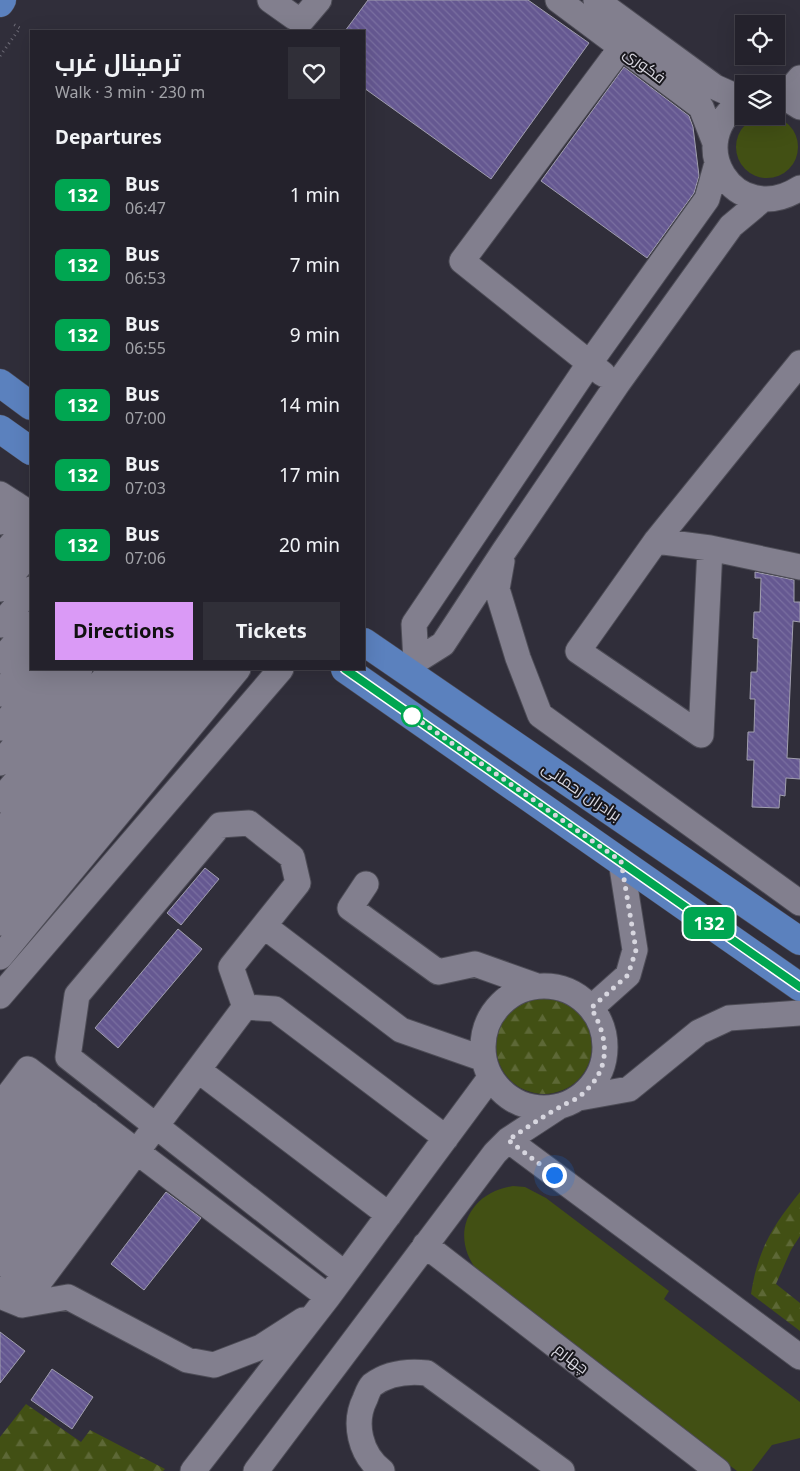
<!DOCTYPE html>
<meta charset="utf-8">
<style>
body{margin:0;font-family:"Noto Sans",Cairo,sans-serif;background:#302f38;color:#f1f3f6;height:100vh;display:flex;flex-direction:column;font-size:19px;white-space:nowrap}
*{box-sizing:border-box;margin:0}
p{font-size:16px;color:#a3a4a9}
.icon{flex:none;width:28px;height:28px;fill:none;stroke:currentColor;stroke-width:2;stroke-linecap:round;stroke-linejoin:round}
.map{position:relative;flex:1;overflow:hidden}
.drawer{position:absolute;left:30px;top:30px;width:335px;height:640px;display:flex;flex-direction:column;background:#24222c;border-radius:0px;box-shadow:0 5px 20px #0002,0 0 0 1px #413f48}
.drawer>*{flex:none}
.badge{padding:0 10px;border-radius:8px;font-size:18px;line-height:32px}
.tools{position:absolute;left:735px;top:15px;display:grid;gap:10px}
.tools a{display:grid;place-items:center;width:50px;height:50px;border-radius:0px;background:#24222c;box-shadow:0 5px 20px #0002,0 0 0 1px #413f48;font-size:25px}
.you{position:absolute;width:25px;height:25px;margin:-12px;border:4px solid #fff;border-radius:50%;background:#1a73e8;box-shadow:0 0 0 8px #1a73e833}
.map>.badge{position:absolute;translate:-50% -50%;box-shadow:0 0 0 2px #fff}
h2{padding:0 25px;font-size:19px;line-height:45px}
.round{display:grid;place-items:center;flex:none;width:52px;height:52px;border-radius:0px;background:#302f38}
.head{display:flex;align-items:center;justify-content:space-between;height:85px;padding:0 25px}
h1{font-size:24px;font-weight:700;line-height:38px}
.button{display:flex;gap:10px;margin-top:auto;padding:10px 25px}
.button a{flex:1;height:58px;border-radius:0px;background:#da9af6;color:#111;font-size:20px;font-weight:700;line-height:58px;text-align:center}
.button a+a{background:#302f38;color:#f1f3f6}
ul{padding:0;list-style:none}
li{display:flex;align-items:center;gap:15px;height:70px;padding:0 25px}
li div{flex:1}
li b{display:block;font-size:19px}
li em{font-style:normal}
li .badge{min-width:55px;font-weight:700;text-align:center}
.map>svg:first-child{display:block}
.green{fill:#425014}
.forest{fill:url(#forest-firs)}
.building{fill:url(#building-back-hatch);stroke:#a19faf}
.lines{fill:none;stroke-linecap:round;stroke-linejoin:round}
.minor-casing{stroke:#4d4c56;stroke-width:27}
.major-casing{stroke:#4d4c56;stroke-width:29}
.path{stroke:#6e6c77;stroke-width:3;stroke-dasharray:1 4;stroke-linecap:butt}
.minor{stroke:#827f8e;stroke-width:25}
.major{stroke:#5b81be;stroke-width:28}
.line-casing{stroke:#fff;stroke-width:11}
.line{stroke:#00a651;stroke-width:8}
.walk{stroke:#d7d6df;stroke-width:5;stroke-dasharray:0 9}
.stop-dot{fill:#fff;stroke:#00a651;stroke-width:2.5}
.labels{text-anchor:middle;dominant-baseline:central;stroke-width:4;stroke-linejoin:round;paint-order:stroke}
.street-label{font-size:16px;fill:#d7d6df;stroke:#18171d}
</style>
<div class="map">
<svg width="800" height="1471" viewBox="0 0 800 1471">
<defs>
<pattern id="forest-firs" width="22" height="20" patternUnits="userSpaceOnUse" patternTransform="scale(1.25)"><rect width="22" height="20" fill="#425014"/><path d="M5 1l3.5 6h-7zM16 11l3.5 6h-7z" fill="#5d6836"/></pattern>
<pattern id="building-back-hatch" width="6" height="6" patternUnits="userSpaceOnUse" patternTransform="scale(1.25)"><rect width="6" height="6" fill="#655891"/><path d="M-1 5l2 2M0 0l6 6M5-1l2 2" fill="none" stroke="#7a6fa0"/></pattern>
</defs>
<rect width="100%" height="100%" fill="#302e3a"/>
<!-- green -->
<path class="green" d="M736 147a31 31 0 1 1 62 0a31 31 0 1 1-62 0Z
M513,1186L525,1187L546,1198L669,1291L664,1299L800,1402V1438L772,1445L752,1471H737L482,1276C448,1241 465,1193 513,1186Z"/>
<!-- forest -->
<path class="forest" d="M496 1046a48 48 0 1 1 96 0a48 48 0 1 1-96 0Z
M800,1192V1236L791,1250L776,1284L800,1303V1331L751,1294C758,1249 772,1227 800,1192Z
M26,1404L81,1442L90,1430L165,1469L163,1471H0V1437Z"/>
<!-- building -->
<path class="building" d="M368,0H528L589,43L491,179L364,88V31H345Z
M624,67L689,116L693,127L699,176L694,193L647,258L541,181Z
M755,572L794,580V602H800V622L793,621L787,758L800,759V779L786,778L785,796L780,795L779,808L752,807L754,760H747L748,732H754L755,699H750L751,672H757L758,639L753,638L754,612H760L761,578H755Z
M205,868L219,879L181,925L167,913Z
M178,929L202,949L118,1048L95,1028Z
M166,1192L201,1218L144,1290L111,1264Z
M0,1332L25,1351L0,1383Z
M52,1369L93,1397L72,1429L31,1400Z"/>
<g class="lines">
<!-- minor casing -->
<g class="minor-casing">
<path id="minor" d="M270,0L294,17L302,20L319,0
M558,0L701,107L715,143
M596,0L715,87L744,100
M776,96L784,97L800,107
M784,97L800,78
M744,100C679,141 735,230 800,188
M603,374L462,261L614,57
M0,494L31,514
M0,522L16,504
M656,541L710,548L800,567
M710,548L701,735L578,651L656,541L800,363
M0,558L31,521
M502,561L497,589L518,658L540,715L800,903
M0,589L31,552
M0,625L31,589
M0,661L31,624
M416,661L414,624L589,364L707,199L717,163
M408,672L416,661L443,644L504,551L618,383L731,226L762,200
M0,694L31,657
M0,728L50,669
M0,763L80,669
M0,800L112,669
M0,833L141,669
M0,865L167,669
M366,884L350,908L438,972L475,964L537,986
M0,895L190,669
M0,923L214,669
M264,926L401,1030L484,1059
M0,957L238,669
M483 1047a61 61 0 1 1 122 0a61 61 0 1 1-122 0Z
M0,996L281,669
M245,1007L231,967L298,883L292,857L249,823L220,825L77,995L68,1057L345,1274
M245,1007L275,1009L446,1138
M591,1008L628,975L635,950L621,861
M198,1070L389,1215
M579,1098L629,1089L699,1032L729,1018L800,1013
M0,1106L28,1069L328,1297
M0,1134L31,1092
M508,1140L800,1357
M0,1167L56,1091
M0,1199L72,1102
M0,1232L88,1114
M425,1245L718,1471
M0,1264L103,1126
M0,1290L5,1292L119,1138
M0,1296L22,1305L68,1297L187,1360L214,1365L261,1347L303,1320
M22,1305L245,1007
M193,1471L328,1297L490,1078
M256,1471L495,1153L508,1140L560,1106
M382,1471C360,1454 353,1423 365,1399C367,1394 369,1388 372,1385C388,1373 409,1371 427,1373L562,1471"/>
</g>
<!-- major casing -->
<g class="major-casing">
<path id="major" d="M0,3L2,0
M0,383L31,406
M0,429L31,451
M364,642L800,941
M345,669L800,987"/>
</g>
<!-- path -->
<path class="path" d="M0,56L20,28L11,23"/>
<!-- minor -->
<use href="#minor" class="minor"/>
<!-- major -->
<use href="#major" class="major"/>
</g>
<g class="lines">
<!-- line casing -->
<g class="line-casing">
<path id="line" d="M345,669L800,987"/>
</g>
<!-- line -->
<use href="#line" class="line"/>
<!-- walk -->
<path class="walk" d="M412,716L410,714L621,861L636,950L628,975L591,1008C610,1040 611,1071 580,1096C574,1101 566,1103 560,1107C542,1117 525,1129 508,1140L554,1175"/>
</g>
<!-- markers -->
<circle class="stop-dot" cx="412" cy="716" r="10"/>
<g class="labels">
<!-- street labels -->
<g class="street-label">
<text transform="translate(645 65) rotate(37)">فکوری</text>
<text transform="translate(582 791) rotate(34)">برادران رحمانی</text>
<text transform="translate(572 1358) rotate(38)">چهارم</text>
</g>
</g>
</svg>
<div class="tools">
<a><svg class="icon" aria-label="locate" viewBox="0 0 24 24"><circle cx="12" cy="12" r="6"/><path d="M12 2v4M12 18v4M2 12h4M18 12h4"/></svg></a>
<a><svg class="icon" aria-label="layers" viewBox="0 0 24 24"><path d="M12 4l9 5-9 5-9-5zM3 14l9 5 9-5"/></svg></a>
</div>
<div class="you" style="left:554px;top:1175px"></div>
<b class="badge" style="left:709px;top:923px;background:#00a651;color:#fff">132</b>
<section class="drawer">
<div class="head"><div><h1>ترمینال غرب</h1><p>Walk · 3 min · 230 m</p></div><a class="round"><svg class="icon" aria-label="heart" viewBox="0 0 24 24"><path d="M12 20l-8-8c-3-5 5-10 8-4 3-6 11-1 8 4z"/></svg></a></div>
<h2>Departures</h2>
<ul>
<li><span class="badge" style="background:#00a651;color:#fff">132</span><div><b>Bus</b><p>06:47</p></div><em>1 min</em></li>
<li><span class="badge" style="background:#00a651;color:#fff">132</span><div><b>Bus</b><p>06:53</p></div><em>7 min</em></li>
<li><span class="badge" style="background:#00a651;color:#fff">132</span><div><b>Bus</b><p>06:55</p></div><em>9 min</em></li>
<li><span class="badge" style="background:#00a651;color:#fff">132</span><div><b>Bus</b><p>07:00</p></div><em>14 min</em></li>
<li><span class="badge" style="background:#00a651;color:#fff">132</span><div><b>Bus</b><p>07:03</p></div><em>17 min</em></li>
<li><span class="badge" style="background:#00a651;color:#fff">132</span><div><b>Bus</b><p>07:06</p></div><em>20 min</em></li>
</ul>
<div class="button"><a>Directions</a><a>Tickets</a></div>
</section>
</div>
